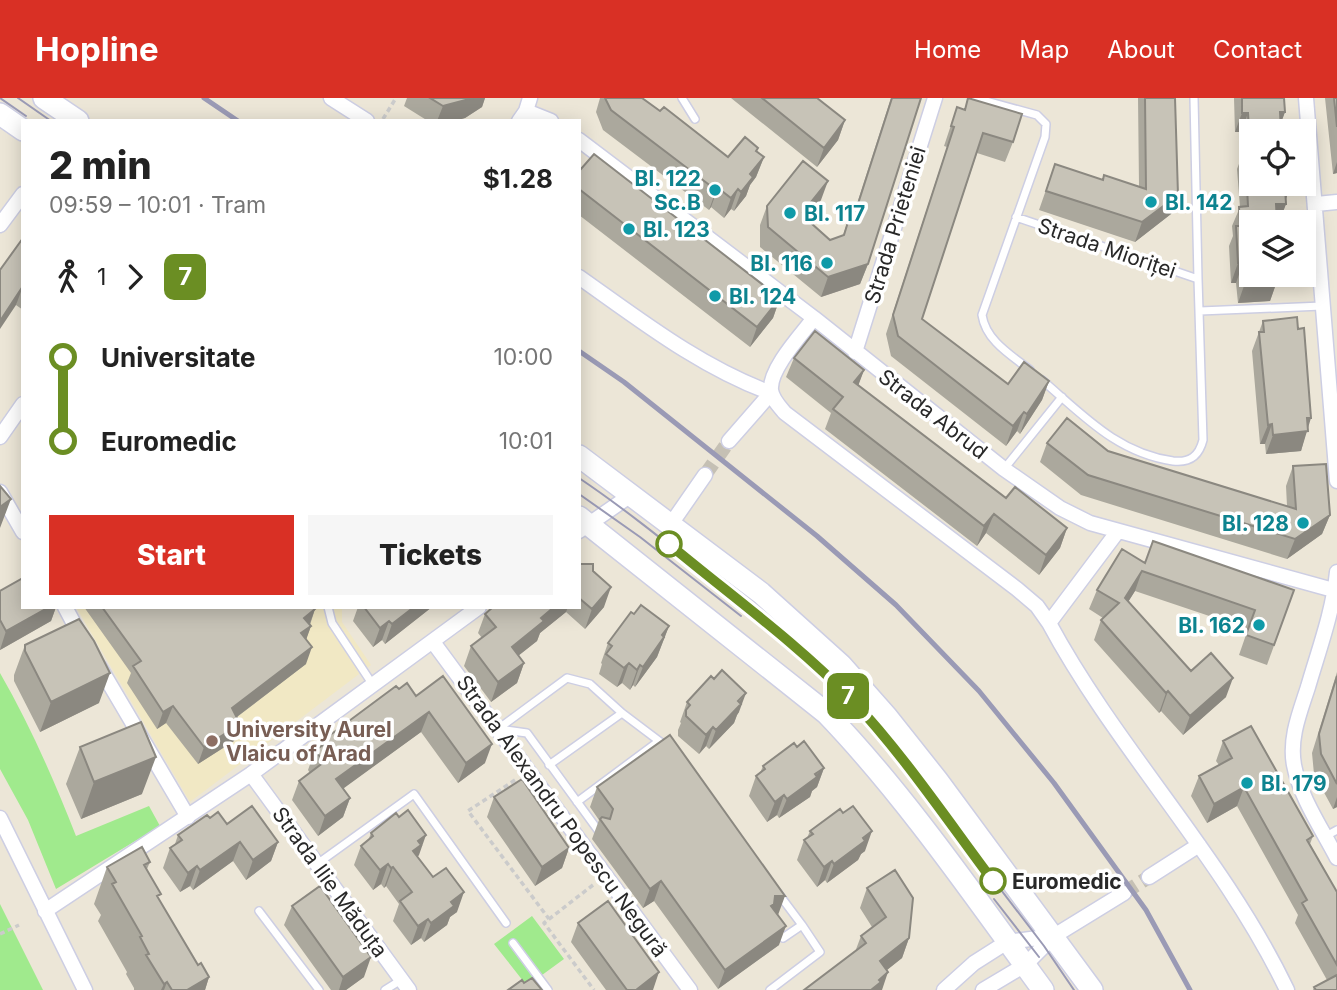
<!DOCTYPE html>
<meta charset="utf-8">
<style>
body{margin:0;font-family:Inter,sans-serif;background:#f6f6f6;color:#222;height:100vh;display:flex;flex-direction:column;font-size:26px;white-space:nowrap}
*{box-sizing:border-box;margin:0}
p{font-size:23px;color:#767676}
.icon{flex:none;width:38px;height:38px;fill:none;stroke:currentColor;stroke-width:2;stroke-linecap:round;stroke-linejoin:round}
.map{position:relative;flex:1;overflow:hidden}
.details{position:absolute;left:21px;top:21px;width:560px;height:490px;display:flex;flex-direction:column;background:#fff;border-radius:0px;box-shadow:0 4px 18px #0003}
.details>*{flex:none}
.badge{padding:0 14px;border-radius:10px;font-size:24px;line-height:46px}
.tools{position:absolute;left:1239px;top:21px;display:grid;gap:14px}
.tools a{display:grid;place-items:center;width:77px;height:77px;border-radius:0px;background:#fff;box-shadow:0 4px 18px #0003;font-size:35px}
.map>.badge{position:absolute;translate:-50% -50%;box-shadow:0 0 0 4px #fff}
.legs{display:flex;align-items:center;gap:10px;height:77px;padding:0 28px;font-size:23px}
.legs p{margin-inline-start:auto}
.overview{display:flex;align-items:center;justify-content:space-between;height:119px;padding:0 28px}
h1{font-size:38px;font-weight:800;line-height:52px}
.action{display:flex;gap:14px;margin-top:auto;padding:14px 28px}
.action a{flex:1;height:80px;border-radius:0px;background:#d93025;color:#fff;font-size:28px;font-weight:800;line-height:80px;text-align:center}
.action a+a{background:#f6f6f6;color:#222}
ul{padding:0 28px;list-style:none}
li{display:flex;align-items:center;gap:24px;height:84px;font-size:26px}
li i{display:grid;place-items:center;width:10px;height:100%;margin:0 9px;background:currentColor}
li i::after{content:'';width:18px;height:18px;margin:-9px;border:5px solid;border-radius:50%;background:#fff}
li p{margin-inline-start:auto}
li:first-child i{background:linear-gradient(#0000 50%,currentColor 0)}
li:last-child i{background:linear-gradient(currentColor 50%,#0000 0)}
header{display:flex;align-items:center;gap:42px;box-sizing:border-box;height:98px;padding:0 35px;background:#d93025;color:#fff}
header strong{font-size:33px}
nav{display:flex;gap:38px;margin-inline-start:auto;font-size:24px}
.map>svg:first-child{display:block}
.education{fill:#f1e8c4}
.green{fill:#a0ea8d}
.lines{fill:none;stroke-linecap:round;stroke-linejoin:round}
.street-tunnel{stroke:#c5c0b4;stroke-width:14;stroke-dasharray:14 7;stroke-linecap:butt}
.lane-casing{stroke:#cdcee3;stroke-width:10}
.street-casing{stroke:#cdcee3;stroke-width:17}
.secondary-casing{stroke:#cdcee3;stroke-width:24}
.path{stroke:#cbcbcb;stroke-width:3.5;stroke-dasharray:5 3.5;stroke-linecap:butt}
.lane{stroke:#fff;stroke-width:7}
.street{stroke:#fff;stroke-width:14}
.secondary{stroke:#fff;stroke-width:21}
.tram{stroke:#9a9ab5;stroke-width:2}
.rail{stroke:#9a9ab5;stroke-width:5}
.wall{fill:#aba89d}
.shaded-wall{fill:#8b8880}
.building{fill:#c7c3b7;stroke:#8b8880;stroke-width:2}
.line-1-casing{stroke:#fff;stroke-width:16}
.line-1{stroke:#6b8e23;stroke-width:10}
.culture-dot{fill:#0f9aa8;stroke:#fff;stroke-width:2.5}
.stop-1-dot{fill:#fff;stroke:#6b8e23;stroke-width:3.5}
.education-dot{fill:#8d6e63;stroke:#fff;stroke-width:2.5}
.labels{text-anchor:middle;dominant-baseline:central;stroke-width:7;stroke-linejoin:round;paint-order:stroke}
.culture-label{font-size:21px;font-weight:bold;fill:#0d838f;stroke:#fff;text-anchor:start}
.street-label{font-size:21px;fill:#282828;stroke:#fff}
.education-label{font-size:21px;font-weight:bold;fill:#785e54;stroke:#fff;text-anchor:start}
.stop-label{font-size:21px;font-weight:bold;fill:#282828;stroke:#fff;text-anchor:start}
</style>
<header>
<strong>Hopline</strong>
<nav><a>Home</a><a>Map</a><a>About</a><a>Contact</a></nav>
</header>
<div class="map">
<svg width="1337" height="892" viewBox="0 0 1337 892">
<rect width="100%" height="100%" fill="#ece6d7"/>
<!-- education -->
<path class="education" d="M76,509H342V524L371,567L190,704Z"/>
<!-- green -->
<path class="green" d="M0,575C30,627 54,682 76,738L149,708L160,728L56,791L28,722L0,671Z
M0,806L43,892H0Z
M532,818L564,861L527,888L494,846Z"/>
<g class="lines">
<!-- street-tunnel -->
<path class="street-tunnel" d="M705,377L729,343
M1124,795L1149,779"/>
<!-- lane casing -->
<g class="lane-casing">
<path id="lane" d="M682,0L695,21
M975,0L1037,17L1046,26L1045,39L982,217C986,243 1011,257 1030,272
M1016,119L1198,181L1194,0
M1200,213L1322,208
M1042,282C1083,317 1117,355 1173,363C1190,365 1199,358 1203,342L1198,181
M1004,371L1062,299
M328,509L332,525L373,587
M498,631L567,580L590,586L622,615L667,649
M498,631L527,635L600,735
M549,667L622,615
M577,704L659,643
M1326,738L1337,732
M317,766L414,696L506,825
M778,795L802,827
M259,813L319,892
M513,845L548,892
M385,892L401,882
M770,892L820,854L802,827L783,840L777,830"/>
</g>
<!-- street casing -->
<g class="street-casing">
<path id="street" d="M331,0L367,23
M1306,0L1337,383
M526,13L551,23
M519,23L526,13L530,0
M579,42L814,220L1004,371L1060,410L1090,425L1337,493
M1316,106L1337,104
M0,127L23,96
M579,179C640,222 700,269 771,295
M814,220C802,236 769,271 771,292C772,301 779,308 785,315L1017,491L1037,508L1049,525L1118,433
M855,254L935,0
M0,339L23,306
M729,343L771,295
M0,394L23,434
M671,426L705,377
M579,433L631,397
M1337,474C1333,514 1319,551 1308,589C1300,614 1289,640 1294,667C1300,699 1322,731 1337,760
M65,509L81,539
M1049,525C1118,653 1224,760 1287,892
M433,544L690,892
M99,568L188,719
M251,676L409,892
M0,720L85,892
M1149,779L1199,747
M45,813L251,676L479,509
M944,892L974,865L1007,844L1054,838
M983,892L1025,867L1054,838L1124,795"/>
</g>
<!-- secondary casing -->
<g class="secondary-casing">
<path id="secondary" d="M44,0L78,23
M0,16L23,32
M579,358L761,495L841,567L887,619L937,682L1092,892
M579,419L826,615C905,697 975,799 1043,892"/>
</g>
<!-- path -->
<path class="path" d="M383,21L396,0
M515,682L468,713L549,821
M593,787L544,825L594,892
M0,836L19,827"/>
<!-- lane -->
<use href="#lane" class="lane"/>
<!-- street -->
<use href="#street" class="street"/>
<!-- secondary -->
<use href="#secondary" class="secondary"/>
<!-- tram -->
<path class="tram" d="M0,0L26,18
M18,0L51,23
M579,380C628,413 673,450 719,487C776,534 832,579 881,635L1044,848L1074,892
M579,396L640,439L741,518
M994,801L1039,859"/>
<!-- rail -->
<path class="rail" d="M204,0L238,23
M579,253L624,284L817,438L896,507L979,593L1054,685L1146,812L1190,892"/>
</g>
<!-- wall -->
<path class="wall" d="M407,0H485L482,9L465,20L454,23H428L404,8Z
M600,0H642L728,59L758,50L757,54L764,59L756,79L750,87L746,98L734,113L731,111L724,120L711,109L709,112L603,32L596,14Z
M731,0H817L845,22L838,42L817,69Z
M891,0H921L868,166L860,186L821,199L760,149V127L767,108L821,102L808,118L812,126L830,142L843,137L852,111L855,112Z
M1138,0H1175L1178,97L1171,116L1135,144L1039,112L1055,66L1103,82L1139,88Z
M1234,0H1284L1285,14L1281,24L1251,33L1290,89L1286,101V106L1279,124H1251L1277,183L1270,203L1238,205L1236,185H1231L1229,148L1233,138L1232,128L1240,109L1237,71L1242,58L1241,34H1235Z
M1325,0H1337V75L1333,76Z
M957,9L1013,44L1005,64L977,55L922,221L1008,286L1049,283L1042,302L1020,336L1017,333L1006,348L891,258L886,236L947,49L944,48Z
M579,70L780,200L773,220L750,249L579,117Z
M23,140V212L16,207Z
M1263,223L1307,330L1301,353L1266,356L1265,346H1260L1252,253Z
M794,260L864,272L858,287L1006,400L1067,430L1060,450L1039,477L986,435L977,448L825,331L831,315L786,279Z
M1047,345L1108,353L1287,408L1286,388L1293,368L1330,417L1322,436L1287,461L1081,397L1040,364Z
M1145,465L1294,492L1267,567L1239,557L1248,531L1135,493L1128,504L1191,573L1226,599L1183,637L1161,613L1159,615L1094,542L1101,522L1103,520L1089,511L1097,492Z
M579,466L593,473L604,509L585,531L566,514L540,535L537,543L518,558L524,565L517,585L491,604L464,568L471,548L482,540L478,535L485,516L493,509H579Z
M0,493L23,509H56L51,523L0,552Z
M84,509H313L315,511L310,527L311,528L306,541V566L237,619L234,643L198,666L166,625L157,631L127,585L131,575Z
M358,509H432L385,546L382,542L373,549L353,523Z
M634,516L669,528L657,559L635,589L633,587L630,592L622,585L617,589L599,576L602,566L601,565L608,545Z
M25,547L99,605L40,634L14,583V577Z
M1337,574V709L1333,711L1314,676L1312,655Z
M399,591L416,598L485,665L458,685L421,634L343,690L350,700L343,719L318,738L292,702L299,683L310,675L308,672L315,652L320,649L322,643Z
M687,604L739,614L737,617L734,625L709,651L706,648L699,656L678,638V632L681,625L680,624Z
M1223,643L1313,738L1310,746L1337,794V892H1313L1314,889L1327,882L1295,825L1298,817L1237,708L1207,725L1191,698L1199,678L1219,667L1216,663Z
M80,649L142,696L81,721L66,686Z
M797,649L824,670L817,689L812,693L810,699L779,720L777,717L767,724L749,698L756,678L760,675L763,668Z
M597,689L778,817L779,847L718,891L654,803L643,810L592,741L599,722L590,709Z
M494,699L569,750L562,770L535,788L487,719Z
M210,720L278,744L271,763L246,782L233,763L193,792L190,788L180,794L163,770L170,750L175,746L178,737Z
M810,733L865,753L861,756L858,762L827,785L825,782L817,789L797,762L804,742L807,740Z
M371,735L419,757L417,759L457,814L450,819L447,827L424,844L421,840L411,847L393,823L399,806L386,788L384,790L381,786L373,792L354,767L361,748L368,743Z
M150,764L147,771L159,802L198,867L209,879L205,892H134V890L126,876L127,874L98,823L101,817L94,806L107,769Z
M867,790L909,840L902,860L887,872L855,854L861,838L872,829L860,810Z
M292,808L364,879L346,892H331L284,827Z
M578,825L653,892H606L571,844Z"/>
<!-- shaded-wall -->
<path class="shaded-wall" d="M473,0H485L482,9L465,20L454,23H437L443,8Z
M1280,14H1285L1278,33Z
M1242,15H1248L1241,34H1235Z
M845,22L838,42L817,69L824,50Z
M764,59L756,79L750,87L746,98L734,113L741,94L750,76Z
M1337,64V75L1333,76Z
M828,83L821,102L796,133L803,114Z
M1285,89H1290L1284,106H1286L1279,124H1270L1276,106Z
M718,90L711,109L709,112L716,92Z
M738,91L731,111L724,120L731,100Z
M1178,97L1171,116L1135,144L1142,124Z
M1238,165H1243L1236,185H1231Z
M868,166L860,186L821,199L828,179Z
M1277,183L1270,203L1238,205L1245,185Z
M23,188L16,207L0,231V223Z
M780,200L773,220L750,249L757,229Z
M864,272L857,291L854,284Z
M1049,283L1042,302L1020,336L1027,316Z
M1024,314L1017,333L1006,348L1013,328Z
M1307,320H1311L1301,353L1266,356L1273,337Z
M1272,326L1265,346H1260L1268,327Z
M11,401L0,430V409Z
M994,416L986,435L977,448L984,428Z
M1330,417L1322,436L1287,461L1295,441Z
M1067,430L1060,450L1039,477L1046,457Z
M1142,473L1135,493L1118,520L1125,500Z
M611,489L604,509L585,531L592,511Z
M49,509H56L51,523L0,552L6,533Z
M414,509H432L385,546L392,526Z
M554,509H568L566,514L540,535L537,543L504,569L512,549L541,520Z
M315,511L309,528L304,520Z
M389,523L382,542L373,549L380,530Z
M311,528L305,545L301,535Z
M669,528L657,559L635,589L643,569L662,537Z
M312,549L306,566L226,627L232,610Z
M524,565L517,585L491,604L498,584Z
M629,565L622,585L617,589L624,570Z
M640,567L633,587L630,592L637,572Z
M110,575L99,605L40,634L51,604Z
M1233,580L1226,599L1183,637L1190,618Z
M1168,593L1161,613L1159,615L1166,595Z
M746,595L739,614L737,617L734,625L709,651L716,632Z
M173,608L166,625L157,631L163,614Z
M429,614L421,634L329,701L336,681Z
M240,626L234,643L198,666L204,649Z
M713,629L706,648L699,656L706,637Z
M492,646L485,665L458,685L466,665Z
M156,659L142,696L81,721L94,684Z
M824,670L817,689L812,693L810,699L779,720L787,701Z
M1244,689L1237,708L1207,725L1214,706Z
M784,697L777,717L767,724L775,704Z
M1337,699V709L1333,711Z
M350,700L343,719L318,738L325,718Z
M872,733L865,753L861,756L858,762L827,785L834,766Z
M426,737L419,757L417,759L413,753L418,743Z
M240,744L233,763L193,792L200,772Z
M278,744L271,763L246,782L253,762Z
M569,750L562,770L535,788L542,769Z
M832,763L825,782L817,789L824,769Z
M388,766L381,786L373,792L380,772Z
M197,768L190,788L180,794L188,775Z
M393,769L386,788L384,790L391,770Z
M661,783L654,803L643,810L650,791Z
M464,794L457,814L450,819L447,827L424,844L431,825L451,804Z
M775,798H785L778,817L764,827Z
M428,821L421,840L411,847L418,828Z
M786,828L779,847L718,891L725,872Z
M909,840L902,860L873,883L880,863Z
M371,859L364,879L346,892H339L343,879Z
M659,874L653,892H636Z
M888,874L882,892H871L879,882Z
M209,879L205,892H187Z
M167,884L164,892H161L164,886Z"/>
<!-- building -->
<path class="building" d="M430,0H473L443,8Z
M605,0H642L660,13L664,9L728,59L745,39L758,50L756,53L764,59L750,76L753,79L741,94L738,91L731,100L718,90L716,92L611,12Z
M762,0H817L845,22L824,50Z
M892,0H921L868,166L828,179L768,129L767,108L803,63L828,83L803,114L813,122L811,125L830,142L844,137L852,111L856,112Z
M968,0L1022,16L1013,44L983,35L922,221L1008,286L1024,264L1049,283L1027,316L1024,314L1013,328L898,238L893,217L954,29L951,28L957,9L965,12Z
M1145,0H1175L1178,97L1142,124L1046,93L1055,66L1103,82L1104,77L1146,91Z
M1242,0H1284L1285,14H1280L1281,33H1251V86H1290V89H1285L1286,106H1276L1277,124H1251V177H1276L1277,183L1245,185L1243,165H1238L1236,128H1240L1239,109L1248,108L1245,51H1250L1248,15H1242Z
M1334,0H1337V29Z
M594,56L780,200L757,229L579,91V70L581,71Z
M23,140V188L0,223V172Z
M1297,219L1298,231L1304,230L1311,320H1307L1308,333L1273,337L1272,326L1268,327L1259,234H1264L1263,223Z
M815,233L864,272L854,284L1006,400L1015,389L1067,430L1046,457L994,416L984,428L833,311L843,299L794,260Z
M1067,320L1108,353L1296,411L1293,368L1326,366L1330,417L1295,441L1088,377L1047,345Z
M0,388L11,401L0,409Z
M1153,443L1294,492L1274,547L1246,537L1255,512L1142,473L1125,500L1191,573L1211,555L1233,580L1190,618L1168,593L1166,595L1101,522L1119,505L1097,492L1122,451L1145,465Z
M579,466H593V473L611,489L592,511L579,500Z
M23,480V509H49L6,533L0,522V493Z
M641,507L669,528L662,537L664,539L643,569L640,567L637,572L629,565L624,570L606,556L612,548L608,545L631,514L634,516Z
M102,509H313L315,511L304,520L311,528L301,535L312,549L232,610L240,626L204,649L173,608L163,614L133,568L141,563Z
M364,509H414L392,526L389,523L380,530Z
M493,509H554L541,520L544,523L512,549L524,565L498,584L471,548L496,529L485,516Z
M79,521L94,543L110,575L51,604L25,553V547Z
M722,572L746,595L738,603L741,606L716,632L713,629L706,637L686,618V612L690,607L687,604L711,578L714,581Z
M443,578L492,646L466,665L429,614L336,681L350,700L325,718L299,683L324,664L315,652L325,646L322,643L396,588L399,591L407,585L416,598Z
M1337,578V686L1321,656L1319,636Z
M141,624L156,659L94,684L80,649Z
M1251,628L1313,738L1307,742L1337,794V867L1302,805L1307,802L1244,689L1214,706L1199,678L1232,660L1223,643Z
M670,637L785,798H775L774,806L771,808L786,828L725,872L661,783L650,791L600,721L602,719L610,721L613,711L597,689Z
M804,643L824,670L815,676L817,679L787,701L784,697L775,704L756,678L765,671L763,668L794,645L797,649Z
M522,681L569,750L542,769L494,699Z
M252,708L278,744L253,762L240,744L200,772L197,768L188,775L170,750L182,742L178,737L207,717L210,720L218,714L227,726Z
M853,708L872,733L863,740L865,743L834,766L832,763L824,769L804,742L813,736L810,733L840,711L843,715Z
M408,712L426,737L418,743L421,747L413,753L433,779L446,770L464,794L451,804L454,808L431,825L428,821L418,828L400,803L412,794L393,769L391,770L388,766L380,772L361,748L373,738L371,735L396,715L399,719Z
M142,749L150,764L144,767L161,796L157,798L198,867L201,865L209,879L187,892H172L167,884L164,886L146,857L149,856L140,839L142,838L112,786L116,784L107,769Z
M895,772L913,800L909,840L880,863L888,874L879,882L881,884L871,892H804L866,845L861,838L886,819L867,790Z
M320,788L371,859L343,879L292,808Z
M608,803L659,874L636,892H627L578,825Z
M1337,877V892H1316L1314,889Z
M532,880L542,892H508L522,882L524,885Z"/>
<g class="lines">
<!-- line-1 casing -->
<g class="line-1-casing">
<path id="line-1" d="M669,446C730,497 796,544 852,602C903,656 948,723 993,783"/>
</g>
<!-- line-1 -->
<use href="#line-1" class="line-1"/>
</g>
<!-- markers -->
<g class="culture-dot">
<circle cx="715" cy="92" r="7"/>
<circle cx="1151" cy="104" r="7"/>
<circle cx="790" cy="115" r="7"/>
<circle cx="629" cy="131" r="7"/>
<circle cx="827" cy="165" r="7"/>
<circle cx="715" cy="198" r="7"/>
<circle cx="1303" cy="425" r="7"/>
<circle cx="1259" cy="527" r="7"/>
<circle cx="1247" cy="685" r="7"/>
</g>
<g class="stop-1-dot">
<circle cx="669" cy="446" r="12"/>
<circle cx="993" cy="783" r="12"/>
</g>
<circle class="education-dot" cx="212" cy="643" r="7"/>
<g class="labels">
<!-- culture labels -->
<g class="culture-label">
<text x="701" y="80" text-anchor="end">Bl. 122<tspan x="701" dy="24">Sc.B</tspan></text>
<text x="1165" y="104">Bl. 142</text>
<text x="804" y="115">Bl. 117</text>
<text x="643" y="131">Bl. 123</text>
<text x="813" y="165" text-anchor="end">Bl. 116</text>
<text x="729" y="198">Bl. 124</text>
<text x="1289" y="425" text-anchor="end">Bl. 128</text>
<text x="1245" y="527" text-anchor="end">Bl. 162</text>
<text x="1261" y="685">Bl. 179</text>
</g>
<!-- street labels -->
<g class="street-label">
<text transform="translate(895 127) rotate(-73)">Strada Prieteniei</text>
<text transform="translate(1107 150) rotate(19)">Strada Mioriței</text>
<text transform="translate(933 316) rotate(38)">Strada Abrud</text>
<text transform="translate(562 718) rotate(54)">Strada Alexandru Popescu Negură</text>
<text transform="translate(330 784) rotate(54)">Strada Ilie Măduța</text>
</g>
<!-- education labels -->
<g class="education-label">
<text x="226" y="631">University Aurel<tspan x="226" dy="24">Vlaicu of Arad</tspan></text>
</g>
<!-- stop labels -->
<g class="stop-label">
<text x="1012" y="783">Euromedic</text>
</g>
</g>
</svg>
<div class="tools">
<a><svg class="icon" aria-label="locate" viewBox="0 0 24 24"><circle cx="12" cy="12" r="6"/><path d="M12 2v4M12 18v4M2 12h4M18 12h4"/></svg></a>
<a><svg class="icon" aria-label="layers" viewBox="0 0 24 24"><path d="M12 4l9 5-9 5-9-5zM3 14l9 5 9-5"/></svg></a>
</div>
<b class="badge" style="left:848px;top:598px;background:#6b8e23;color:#fff">7</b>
<section class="details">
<div class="overview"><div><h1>2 min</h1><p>09:59 – 10:01 · Tram</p></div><b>$1.28</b></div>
<div class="legs"><svg class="icon" aria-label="walk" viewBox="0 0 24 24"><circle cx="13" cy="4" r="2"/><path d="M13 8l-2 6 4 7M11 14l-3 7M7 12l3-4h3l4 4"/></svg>1<svg class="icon" aria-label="forward" viewBox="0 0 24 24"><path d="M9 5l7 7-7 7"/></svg><b class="badge" style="background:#6b8e23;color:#fff">7</b></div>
<ul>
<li><i style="color:#6b8e23"></i><b>Universitate</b><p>10:00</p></li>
<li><i style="color:#6b8e23"></i><b>Euromedic</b><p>10:01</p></li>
</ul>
<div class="action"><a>Start</a><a>Tickets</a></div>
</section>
</div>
